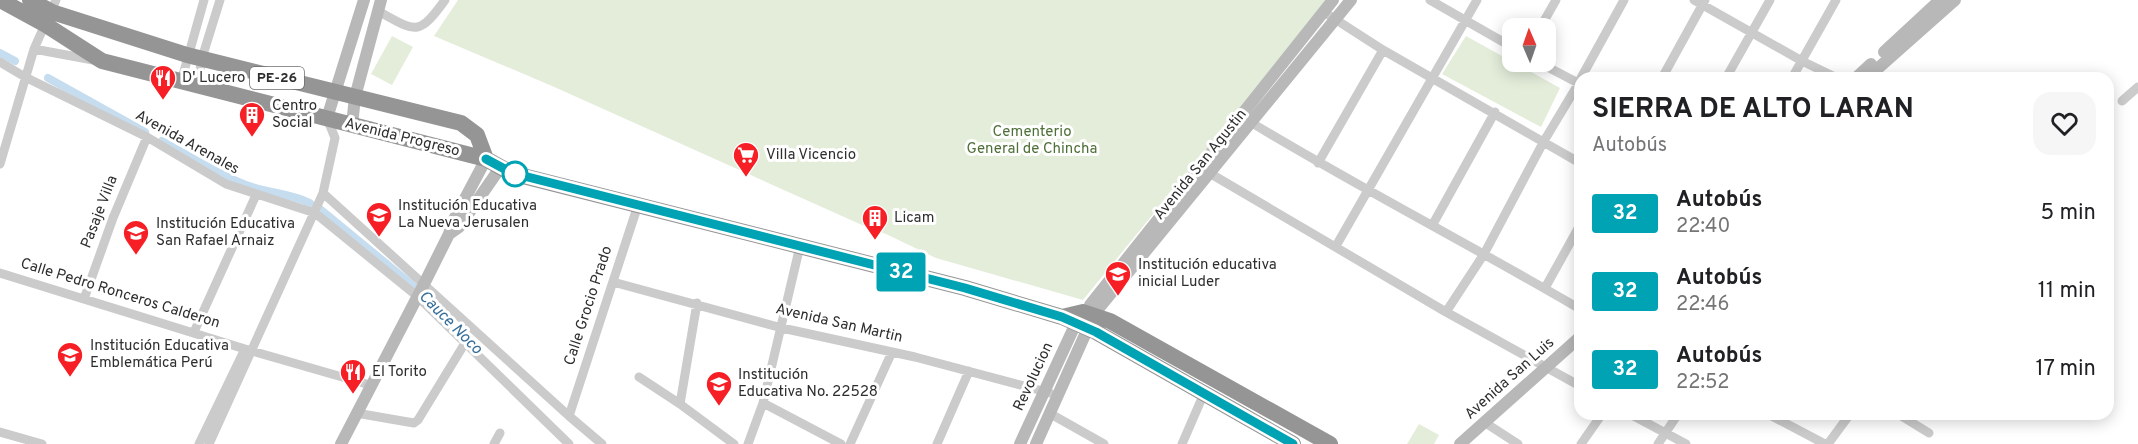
<!DOCTYPE html>
<html lang="es">
<meta charset="utf-8">
<style>
body{margin:0;font-family:Overpass,sans-serif;background:#f6f6f6;color:#202124;height:100vh;display:flex;flex-direction:column;font-size:22px;white-space:nowrap}
*{box-sizing:border-box;margin:0}
p{font-size:20px;color:#757577}
.icon{flex:none;width:33px;height:33px;fill:none;stroke:currentColor;stroke-width:2;stroke-linecap:round;stroke-linejoin:round}
.map{position:relative;flex:1;overflow:hidden}
.side{position:absolute;left:1574px;top:72px;width:540px;height:348px;display:flex;flex-direction:column;background:#fff;border-radius:18px;box-shadow:0 3px 15px #0003}
.side>*{flex:none}
.badge{padding:0 12px;border-radius:4px;font-size:21px;line-height:39px}
.needle{width:39px;rotate:358deg}
.buttons{position:absolute;left:1502px;top:18px;display:grid;gap:12px}
.buttons a{display:grid;place-items:center;width:54px;height:54px;border-radius:12px;background:#fff;box-shadow:0 3px 15px #0003;font-size:30px}
.map>.badge{position:absolute;translate:-50% -50%;box-shadow:0 0 0 3px #fff}
.round{display:grid;place-items:center;flex:none;width:63px;height:63px;border-radius:18px;background:#f6f6f6}
.headline{display:flex;align-items:center;justify-content:space-between;height:102px;padding:0 18px}
h1{font-size:28px;font-weight:700;line-height:45px}
ul{padding:0;list-style:none}
li{display:flex;align-items:center;gap:18px;height:78px;padding:0 18px}
li div{flex:1}
li b{display:block;font-size:22px}
li em{font-style:normal}
li .badge{min-width:66px;font-weight:700;text-align:center}
.map>svg:first-child{display:block}
.green{fill:#e4edda}
.lines{fill:none;stroke-linecap:round;stroke-linejoin:round}
.canal{stroke:#c5ddef;stroke-width:8}
.street{stroke:#cbcbcb;stroke-width:9}
.secondary{stroke:#b8b8b8;stroke-width:12}
.highway{stroke:#959595;stroke-width:16}
.line-casing{stroke:#fff;stroke-width:14}
.line{stroke:#00a3b4;stroke-width:9}
.stop-dot{fill:#fff;stroke:#00a3b4;stroke-width:3}
.labels{text-anchor:middle;dominant-baseline:central;stroke-width:6;stroke-linejoin:round;paint-order:stroke}
.shield{fill:#fff;stroke:#6d6d6d;stroke-width:1.5}
.shield-label{font-size:14px;font-weight:bold;fill:#2e2e2e}
.poi-label{font-size:15px;fill:#2e2e2e;stroke:#fff;text-anchor:start}
.park-label{font-size:15px;fill:#4e6f37;stroke:#fff}
.street-label{font-size:15px;fill:#2e2e2e;stroke:#fff}
.water-label{font-size:16px;font-style:italic;fill:#346d99;stroke:#fff}
</style>
<div class="map">
<svg width="2138" height="444" viewBox="0 0 2138 444">
<rect width="100%" height="100%" fill="#fff"/>
<!-- green -->
<path class="green" d="M458,0H1328L1083,300L936,258L886,234L871,229L552,86L434,36Z
M392,36L413,47L392,85L371,74Z
M1466,36L1560,88L1541,127L1442,74Z
M1419,424L1439,435L1434,444H1407Z"/>
<g class="lines">
<!-- canal -->
<path class="canal" d="M0,53L15,61
M48,78L145,132
M162,141C189,156 217,174 246,185C267,193 289,193 310,203
M320,209L410,283L423,296"/>
<!-- street -->
<path class="street" d="M1430,0L1512,47
M1694,0L1802,61L1837,78
M378,11C416,32 418,37 445,0
M1324,12L1383,50L1580,163
M1540,28L1556,0
M34,49L93,60
M0,62L25,77L147,137L226,184L315,213L417,296L569,444
M1538,62L1580,84
M1581,78L1624,0
M1662,78L1705,0
M1726,78L1770,0
M1792,78L1836,0
M181,82L204,0
M197,87L202,58L220,0
M2122,101L2138,87
M1247,120C1356,186 1469,244 1580,309
M1318,163L1383,50
M0,164L34,49L56,0
M1206,171L1446,312L1580,386
M323,193L569,416L602,444
M1433,224L1495,112
M1336,246L1477,0
M0,273L245,349L370,385
M613,282L782,328L915,357L1050,393
M1545,288L1580,225
M84,299L113,218L147,137
M1446,312L1484,254L1544,141L1580,81
M194,332L256,195
M639,377L680,404L734,444
M763,403L841,444
M680,404L697,303
M356,413L408,422L414,423L418,420L465,343
M1049,413L1104,444
M1630,414L1686,444
M1768,414L1825,444
M1898,414L1929,433
M569,416L638,205
M1484,422L1518,444
M0,432L42,444
M199,444L245,349
M209,444L323,193L335,138L327,118
M494,444L500,433
M748,444L763,403L800,246
M850,444L892,352
M937,444L969,371
M1182,444L1205,391
M1581,444L1602,414
M1658,444L1678,414
M1828,444L1850,414"/>
<!-- secondary -->
<path class="secondary" d="M1884,52L1940,0
M1856,78L1871,64
M1867,78L1955,0
M327,118L364,0
M352,125L355,97L381,0
M449,234L459,227L500,168
M1090,305L1333,0
M1099,308L1351,0
M341,444L424,284L449,234L452,223L486,159
M1020,444L1076,323
M1036,444L1088,328
M1460,444L1580,337"/>
<!-- highway -->
<path class="highway" d="M0,0L46,25L102,61L486,159L511,173L965,288L1062,317L1096,332L1293,444
M30,0L52,12L187,55L461,123L477,135L486,159
M1062,317L1083,312L1110,321L1330,444"/>
</g>
<g class="lines">
<!-- line casing -->
<g class="line-casing">
<path id="line" d="M486,159L512,173L965,288L1062,317L1096,332L1293,444"/>
</g>
<!-- line -->
<use href="#line" class="line"/>
</g>
<!-- icons -->
<defs>
<g id="restaurant-pin" transform="scale(1.35)"><path d="M0 17L-7.5 6A9.5 9.5 0 1 1 7.5 6Z" fill="#f61f25" stroke="#fff"/><path d="M-5-6h1v4h1v-4h1v4h1v-4h1v5L-1.5 .5V6h-2V.5L-5-1ZM5-6V6H3V1.5H1.5Q1.5-4 5-6Z" fill="#fff"/></g>
<g id="building-pin" transform="scale(1.35)"><path d="M0 17L-7.5 6A9.5 9.5 0 1 1 7.5 6Z" fill="#f61f25" stroke="#fff"/><path d="M-4-6H4V6H1V3H-1V6H-4ZM-2.5-4.3h1.7v1.8h-1.7ZM.8-4.3h1.7v1.8H.8ZM-2.5-1h1.7V.8h-1.7ZM.8-1h1.7V.8H.8Z" fill="#fff"/></g>
<g id="supermarket-pin" transform="scale(1.35)"><path d="M0 17L-7.5 6A9.5 9.5 0 1 1 7.5 6Z" fill="#f61f25" stroke="#fff"/><path d="M-6-5.5h2.5l.6 2H6L4.5 2H-2.5L-4.4-4H-6ZM-1.5 3.2a1.3 1.3 0 1 0 .1 0ZM3 3.2a1.3 1.3 0 1 0 .1 0Z" fill="#fff"/></g>
<g id="school-pin" transform="scale(1.35)"><path d="M0 17L-7.5 6A9.5 9.5 0 1 1 7.5 6Z" fill="#f61f25" stroke="#fff"/><path d="M0-5L7-2L0 1L-7-2ZM-4 1L0 2.5L4 1V4Q0 6-4 4Z" fill="#fff"/></g>
</defs>
<g fill-rule="evenodd">
<use href="#restaurant-pin" x="163" y="78"/>
<use href="#building-pin" x="252" y="115"/>
<use href="#supermarket-pin" x="746" y="155"/>
<use href="#school-pin" x="379" y="215"/>
<use href="#building-pin" x="875" y="218"/>
<use href="#school-pin" x="136" y="233"/>
<use href="#school-pin" x="1118" y="274"/>
<use href="#school-pin" x="70" y="355"/>
<use href="#restaurant-pin" x="353" y="372"/>
<use href="#school-pin" x="719" y="384"/>
</g>
<!-- markers -->
<circle class="stop-dot" cx="515" cy="174" r="12"/>
<g class="labels">
<!-- shield labels -->
<rect class="shield" x="250" y="67" width="54" height="22" rx="4.5"/>
<g class="shield-label">
<text x="277" y="78">PE-26</text>
</g>
<!-- poi labels -->
<g class="poi-label">
<text x="182" y="78">D' Lucero</text>
<text x="272" y="106">Centro<tspan x="272" dy="17">Social</tspan></text>
<text x="766" y="155">Villa Vicencio</text>
<text x="398" y="206">Institución Educativa<tspan x="398" dy="17">La Nueva Jerusalen</tspan></text>
<text x="894" y="218">Licam</text>
<text x="156" y="224">Institución Educativa<tspan x="156" dy="17">San Rafael Arnaiz</tspan></text>
<text x="1138" y="265">Institución educativa<tspan x="1138" dy="17">inicial Luder</tspan></text>
<text x="90" y="346">Institución Educativa<tspan x="90" dy="17">Emblemática Perú</tspan></text>
<text x="372" y="372">El Torito</text>
<text x="738" y="375">Institución<tspan x="738" dy="17">Educativa No. 22528</tspan></text>
</g>
<!-- park labels -->
<g class="park-label">
<text x="1032" y="132">Cementerio<tspan x="1032" dy="17">General de Chincha</tspan></text>
</g>
<!-- street labels -->
<g class="street-label">
<text transform="translate(402 138) rotate(14)">Avenida Progreso</text>
<text transform="translate(187 143) rotate(29)">Avenida Arenales</text>
<text transform="translate(1201 165) rotate(-51)">Avenida San Agustin</text>
<text transform="translate(100 212) rotate(-69)">Pasaje Villa</text>
<text transform="translate(120 294) rotate(17)">Calle Pedro Ronceros Calderon</text>
<text transform="translate(589 306) rotate(-72)">Calle Grocio Prado</text>
<text transform="translate(839 324) rotate(13)">Avenida San Martin</text>
<text transform="translate(1034 377) rotate(-65)">Revolucion</text>
<text transform="translate(1510 379) rotate(-42)">Avenida San Luis</text>
</g>
<!-- water labels -->
<g class="water-label">
<text transform="translate(450 323) rotate(45)">Cauce Noco</text>
</g>
</g>
</svg>
<div class="buttons">
<a><svg class="needle" viewBox="-14 -14 28 28"><path d="M0-13l5 13h-10z" fill="#e53935"/><path d="M0 13l5-13h-10z" fill="#757577"/></svg></a>
</div>
<b class="badge" style="left:901px;top:272px;background:#00a3b4;color:#fff">32</b>
<section class="side">
<div class="headline"><div><h1>SIERRA DE ALTO LARAN</h1><p>Autobús</p></div><a class="round"><svg class="icon" aria-label="heart" viewBox="0 0 24 24"><path d="M12 20l-8-8c-3-5 5-10 8-4 3-6 11-1 8 4z"/></svg></a></div>
<ul>
<li><span class="badge" style="background:#00a3b4;color:#fff">32</span><div><b>Autobús</b><p>22:40</p></div><em>5 min</em></li>
<li><span class="badge" style="background:#00a3b4;color:#fff">32</span><div><b>Autobús</b><p>22:46</p></div><em>11 min</em></li>
<li><span class="badge" style="background:#00a3b4;color:#fff">32</span><div><b>Autobús</b><p>22:52</p></div><em>17 min</em></li>
</ul>
</section>
</div>
